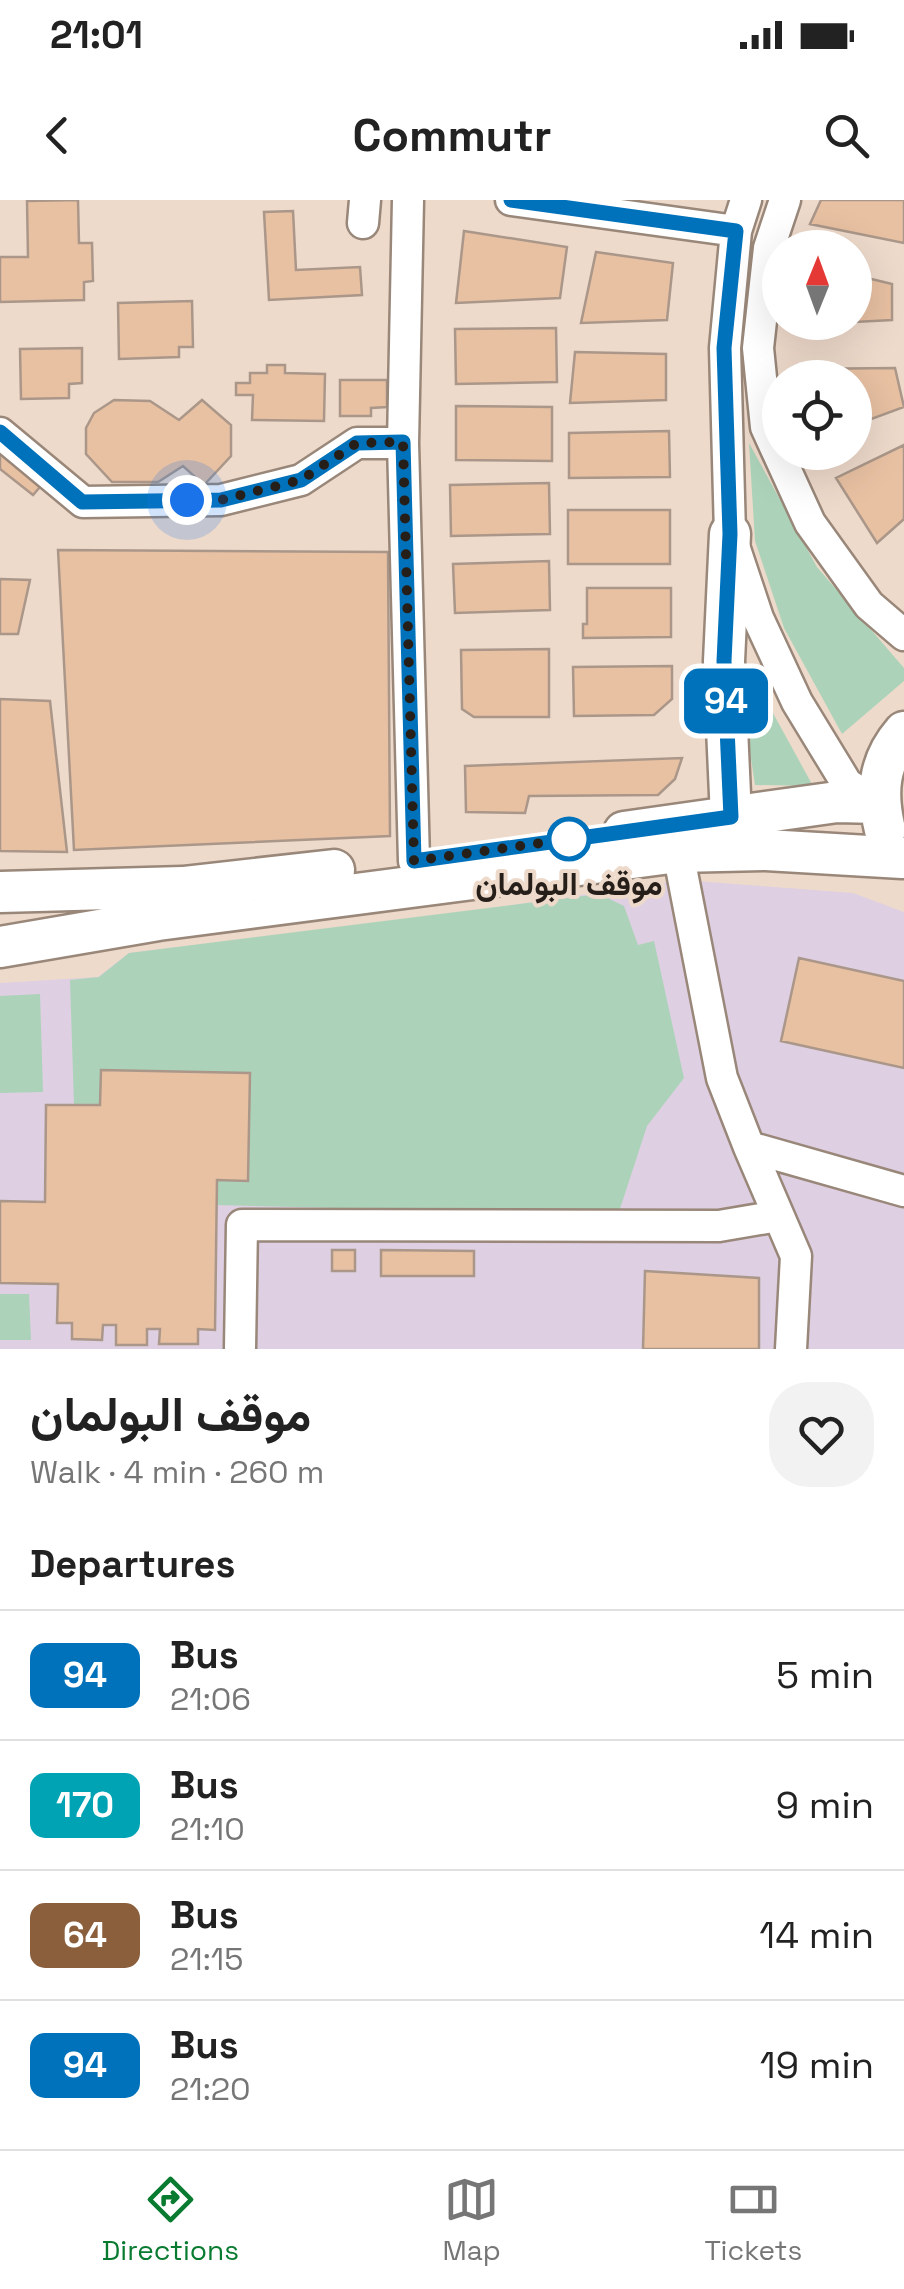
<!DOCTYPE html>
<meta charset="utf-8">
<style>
body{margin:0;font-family:"Space Grotesk",Vazirmatn,sans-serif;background:#f2f2f2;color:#222;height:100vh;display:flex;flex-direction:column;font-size:38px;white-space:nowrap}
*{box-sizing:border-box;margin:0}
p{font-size:32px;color:#767676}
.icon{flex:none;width:55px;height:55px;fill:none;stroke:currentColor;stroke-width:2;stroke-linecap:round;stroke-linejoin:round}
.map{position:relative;height:1149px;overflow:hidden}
.drawer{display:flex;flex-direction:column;background:#fff;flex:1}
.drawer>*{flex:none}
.badge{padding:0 20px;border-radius:15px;font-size:35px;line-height:65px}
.needle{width:65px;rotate:1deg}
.tools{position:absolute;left:762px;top:30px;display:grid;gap:20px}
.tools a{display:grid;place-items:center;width:110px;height:110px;border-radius:50%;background:#fff;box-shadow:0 10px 40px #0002;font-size:50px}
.you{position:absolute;width:50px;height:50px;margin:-25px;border:8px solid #fff;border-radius:50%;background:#1a73e8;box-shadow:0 0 0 15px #1a73e833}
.map>.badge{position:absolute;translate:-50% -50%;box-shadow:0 0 0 5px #fff}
h2{padding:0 30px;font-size:38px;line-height:90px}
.round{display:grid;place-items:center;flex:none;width:105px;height:105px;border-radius:40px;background:#f2f2f2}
.head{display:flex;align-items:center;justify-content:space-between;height:170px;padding:0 30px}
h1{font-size:48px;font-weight:700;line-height:75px}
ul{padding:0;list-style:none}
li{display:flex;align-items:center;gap:30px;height:130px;padding:0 30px;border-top:2px solid #e0e0e0}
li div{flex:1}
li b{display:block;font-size:38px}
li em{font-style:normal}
li .badge{min-width:110px;font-weight:700;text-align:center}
.status{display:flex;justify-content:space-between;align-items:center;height:70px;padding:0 50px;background:#fff;direction:ltr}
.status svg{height:28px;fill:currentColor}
header{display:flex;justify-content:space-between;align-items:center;height:130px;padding:0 30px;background:#fff;font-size:45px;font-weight:700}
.tabs{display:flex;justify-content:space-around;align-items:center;height:140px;border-top:2px solid #e0e0e0;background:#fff;font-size:28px;color:#767676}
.tabs a{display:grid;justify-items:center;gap:5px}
.tabs .on{color:#097b31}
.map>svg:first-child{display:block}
.education{fill:#decfe2}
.green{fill:#acd3b9}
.building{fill:#e8c0a2;stroke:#aa9789;stroke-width:2.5}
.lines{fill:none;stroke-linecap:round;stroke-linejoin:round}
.minor-casing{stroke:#998779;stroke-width:35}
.major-casing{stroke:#998779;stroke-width:45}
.minor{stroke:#fff;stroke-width:30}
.major{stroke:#fff;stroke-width:40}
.line-casing{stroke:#fff;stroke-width:22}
.line{stroke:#0072bc;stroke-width:15}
.walk{stroke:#261f19;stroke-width:10;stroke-dasharray:0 18}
.stop-dot{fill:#fff;stroke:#0072bc;stroke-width:5}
.labels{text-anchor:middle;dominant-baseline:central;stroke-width:8;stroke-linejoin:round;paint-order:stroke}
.stop-label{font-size:32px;font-weight:bold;fill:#261f19;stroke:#eedacb}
</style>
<div class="status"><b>21:01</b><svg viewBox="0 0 49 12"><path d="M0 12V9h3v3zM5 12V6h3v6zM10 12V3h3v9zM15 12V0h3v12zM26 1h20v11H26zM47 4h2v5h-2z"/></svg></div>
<header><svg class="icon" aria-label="back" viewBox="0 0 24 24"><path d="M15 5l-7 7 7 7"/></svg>Commutr<svg class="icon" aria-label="search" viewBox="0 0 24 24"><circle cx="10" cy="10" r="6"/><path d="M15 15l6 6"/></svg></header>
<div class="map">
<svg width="904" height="1149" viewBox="0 0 904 1149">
<rect width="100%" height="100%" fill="#eedacb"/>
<!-- education -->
<path class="education" d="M683,680L853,693L904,712V1149H0V783L98,777L129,753L424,718Z"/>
<!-- green -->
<path class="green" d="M749,243L817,367L904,468V481L842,534L784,428L755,341Z
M733,440L813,586L755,585Z
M599,694L624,706L638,745L654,741L684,878L647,926L618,1015L216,1005L217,980H248L250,873L101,870L100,905H74L70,780L99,777L129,753Z
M40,794L43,892L0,893V796Z
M0,1094H29L31,1140H0Z"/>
<!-- building -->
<path class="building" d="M78,0L79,43H92L93,81L84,82V100L0,102V57H28L27,1Z
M821,0H904V43L810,24Z
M293,11L296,70L360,67L362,95L269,100L264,12Z
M464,31L567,47L560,98L456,103Z
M596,52L673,63L667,120L581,123Z
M855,75L892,84V120L855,122Z
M192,101L193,147H179V157L119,159L118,103Z
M556,128L557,182L456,184L455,129Z
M82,148V183L69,184V198L21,199L20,149Z
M575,152L666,154V200L570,203Z
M267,165H285V173L325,174L324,221L252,220L253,195H236V183H250V173H267Z
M895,168L904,207L855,225V178H801L798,169Z
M340,180H387V207L371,208V216H340Z
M114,200L150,201L179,220L202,200L231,225V256L204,285L183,266L158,282H112L86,254V228L94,213Z
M456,206L552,207V261L456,260Z
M669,231L670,277L569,278V233Z
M0,243L46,280L33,295L0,269Z
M904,245V319L877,343L836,278Z
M549,283L550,334L451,336L450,285Z
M568,310H670V364H568Z
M58,350L388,352L390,636L74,650Z
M549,361L550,410L455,413L453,364Z
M0,379L30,380L18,434H0Z
M587,388H671V437L583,438V424H587Z
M549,449V517H474L462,509L461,450Z
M672,466V499L654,515L574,516L573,467Z
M0,499L50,501L67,652L0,651Z
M682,558L675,579L658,595L529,596L525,613L466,612L465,566Z
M799,758L904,781V868L781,841Z
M101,870L250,873L248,981L217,980L215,1130L198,1129V1144H159L160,1129H147V1145H116V1125H103L102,1140L72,1139V1123H57L58,1084L0,1083V1001L45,1002L46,905H100Z
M332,1050H355V1071H332Z
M381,1050L474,1051V1076H381Z
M645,1071L759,1078V1149H643Z"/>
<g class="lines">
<!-- minor casing -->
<g class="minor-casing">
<path id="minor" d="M408,0L403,243L414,661
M511,0L736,31
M746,0L736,31L725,148L730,334L758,418L797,502L847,584L878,603
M785,0L769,48L758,148L766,227L810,323L869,405L904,435
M363,23L365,0
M0,233L83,302L221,300L301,280L357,243H403
M678,652L722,878L749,947L904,991
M749,947L796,1056L791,1149
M240,1149L242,1025L719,1026L778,1016"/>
</g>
<!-- major casing -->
<g class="major-casing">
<path id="major" d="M730,334L724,461L731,617
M885,630C876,593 878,562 904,532
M624,632L837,602L878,603
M0,692L183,687L334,670
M0,747L158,720L678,652L766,650L902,658"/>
</g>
<!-- minor -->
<use href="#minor" class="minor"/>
<!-- major -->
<use href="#major" class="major"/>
</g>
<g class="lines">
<!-- line casing -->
<g class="line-casing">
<path id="line" d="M0,232L82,302L221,300L301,280L357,243L403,242L414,661L731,617L724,461L730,334L724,148L736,31L511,0"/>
</g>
<!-- line -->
<use href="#line" class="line"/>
<!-- walk -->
<path class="walk" d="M187,300H221L301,280L357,243L403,242L414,661L569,639"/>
</g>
<!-- markers -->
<circle class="stop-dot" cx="569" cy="639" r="20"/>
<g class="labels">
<!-- stop labels -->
<g class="stop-label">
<text x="569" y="684">موقف البولمان</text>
</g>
</g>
</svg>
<div class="tools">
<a><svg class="needle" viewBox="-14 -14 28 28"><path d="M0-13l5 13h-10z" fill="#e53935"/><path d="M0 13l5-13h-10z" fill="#767676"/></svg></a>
<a><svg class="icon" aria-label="locate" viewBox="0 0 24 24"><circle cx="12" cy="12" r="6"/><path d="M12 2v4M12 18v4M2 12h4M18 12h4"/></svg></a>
</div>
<div class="you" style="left:187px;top:300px"></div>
<b class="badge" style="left:726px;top:501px;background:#0072bc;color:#fff">94</b>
</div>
<section class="drawer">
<div class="head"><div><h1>موقف البولمان</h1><p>Walk · 4 min · 260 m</p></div><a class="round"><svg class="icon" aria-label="heart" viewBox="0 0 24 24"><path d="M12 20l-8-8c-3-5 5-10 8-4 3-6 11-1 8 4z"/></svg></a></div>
<h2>Departures</h2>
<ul>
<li><span class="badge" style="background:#0072bc;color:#fff">94</span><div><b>Bus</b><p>21:06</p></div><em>5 min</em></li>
<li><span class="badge" style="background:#00a3b4;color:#fff">170</span><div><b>Bus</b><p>21:10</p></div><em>9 min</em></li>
<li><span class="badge" style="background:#8b5e3c;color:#fff">64</span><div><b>Bus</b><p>21:15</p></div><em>14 min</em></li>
<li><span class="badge" style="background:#0072bc;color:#fff">94</span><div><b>Bus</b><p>21:20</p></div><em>19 min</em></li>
</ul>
</section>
<nav class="tabs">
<a class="on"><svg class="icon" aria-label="directions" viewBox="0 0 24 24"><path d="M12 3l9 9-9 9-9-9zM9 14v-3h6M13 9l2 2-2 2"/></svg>Directions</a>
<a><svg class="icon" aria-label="map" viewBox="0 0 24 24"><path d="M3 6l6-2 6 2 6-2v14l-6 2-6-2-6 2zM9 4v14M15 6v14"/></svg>Map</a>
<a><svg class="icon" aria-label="tickets" viewBox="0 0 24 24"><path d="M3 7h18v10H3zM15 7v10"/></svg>Tickets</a>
</nav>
